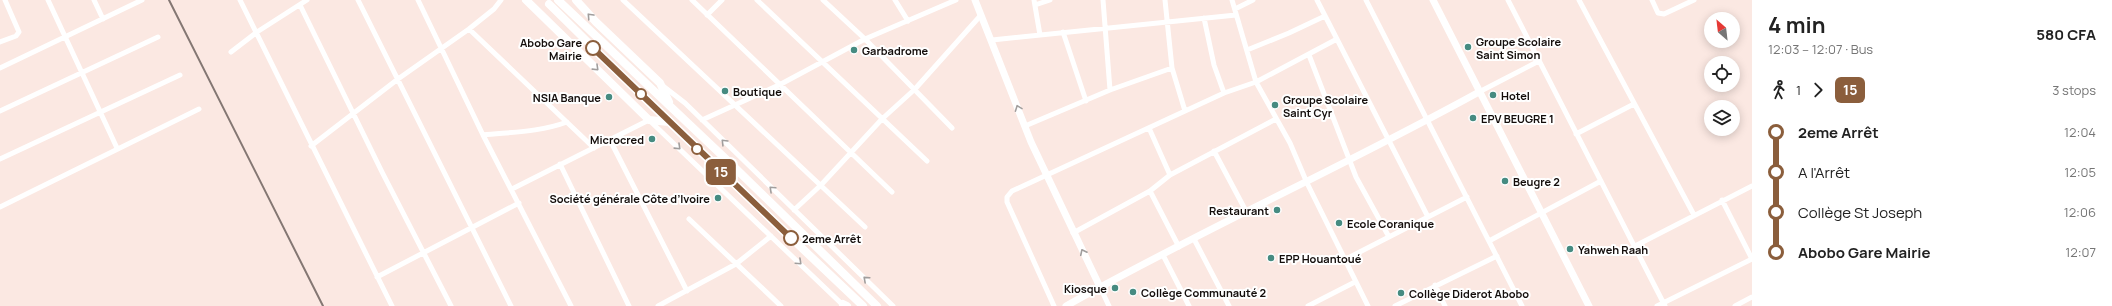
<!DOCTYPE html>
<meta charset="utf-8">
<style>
body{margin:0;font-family:Manrope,sans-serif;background:#f6f6f6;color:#222;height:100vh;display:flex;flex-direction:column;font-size:15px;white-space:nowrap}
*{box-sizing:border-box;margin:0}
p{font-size:13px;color:#767676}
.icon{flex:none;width:22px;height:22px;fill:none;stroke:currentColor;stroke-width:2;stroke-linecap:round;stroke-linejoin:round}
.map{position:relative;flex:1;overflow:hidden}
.side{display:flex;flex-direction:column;background:#fff;width:360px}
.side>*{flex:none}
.badge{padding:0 8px;border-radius:6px;font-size:14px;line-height:26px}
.needle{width:26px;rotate:332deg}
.controls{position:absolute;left:1704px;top:12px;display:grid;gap:8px}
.controls a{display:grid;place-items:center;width:36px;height:36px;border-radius:50%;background:#fff;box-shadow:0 2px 10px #0003;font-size:20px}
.map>.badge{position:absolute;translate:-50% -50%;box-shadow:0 0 0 2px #fff}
.legs{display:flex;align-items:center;gap:6px;height:44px;padding:0 16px;font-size:13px}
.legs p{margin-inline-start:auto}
.headline{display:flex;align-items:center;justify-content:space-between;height:68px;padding:0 16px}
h1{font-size:22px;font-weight:700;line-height:30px}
ul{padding:0 16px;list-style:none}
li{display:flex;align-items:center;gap:14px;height:40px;font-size:15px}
li i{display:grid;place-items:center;width:6px;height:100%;margin:0 5px;background:currentColor}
li i::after{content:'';width:10px;height:10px;margin:-5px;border:3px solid;border-radius:50%;background:#fff}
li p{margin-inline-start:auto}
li:first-child i{background:linear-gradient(#0000 50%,currentColor 0)}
li:last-child i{background:linear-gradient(currentColor 50%,#0000 0)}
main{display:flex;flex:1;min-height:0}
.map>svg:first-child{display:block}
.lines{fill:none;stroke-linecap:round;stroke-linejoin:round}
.street{stroke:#fff;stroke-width:5}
.secondary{stroke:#fff;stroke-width:7}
.primary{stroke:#fff;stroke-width:8}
.rail{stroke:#847773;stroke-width:2}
.oneway{stroke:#a19e9d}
.line-1-casing{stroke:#fff;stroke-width:9}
.line-1{stroke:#8b5e3c;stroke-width:6}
.poi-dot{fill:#468b81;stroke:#fff;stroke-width:1.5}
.stop-1-dot{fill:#fff;stroke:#8b5e3c;stroke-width:2}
.labels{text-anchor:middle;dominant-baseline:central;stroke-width:4;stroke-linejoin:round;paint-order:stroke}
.poi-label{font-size:11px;font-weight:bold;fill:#130d0b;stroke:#fff;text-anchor:start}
.stop-label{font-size:11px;font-weight:bold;fill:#130d0b;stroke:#fff;text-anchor:end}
</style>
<main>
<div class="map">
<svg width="1752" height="306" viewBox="0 0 1752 306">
<rect width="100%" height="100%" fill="#fbe8e2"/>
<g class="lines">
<!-- street -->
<path class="street" d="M48,0L117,148
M94,0L103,19
M240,0L392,306
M358,0L511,306
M418,0L483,135L571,306
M623,0L865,227
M692,0L892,192
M757,0L927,161
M823,0L865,39L952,128
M895,0L908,21
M1034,0L1040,35
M1103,0L1110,90
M1165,0L1172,68L1185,111
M1232,0L1256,82L1290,143L1307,183L1368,306
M1317,0L1428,217
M1366,0L1522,306
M1508,0L1665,306
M1579,0L1694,215
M1652,0L1658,13L1664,14L1694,0
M300,5L382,172L451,306
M1035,5L1050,0
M1235,9L1253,0
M707,15L722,0
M1204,18L1214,65L1224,93
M469,29L594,148
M1063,32L1086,101
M992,40L1236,15
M0,42L16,36L19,32L5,0
M1247,50L1289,33L1325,16
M231,52L257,32L307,0
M1309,55L1356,177L1389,237
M0,68L142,0
M663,86L685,103L893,306
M1479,92L1539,61
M0,111L158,37
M702,120L781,84L865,39L956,0
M1025,126L1110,90L1172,68
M1149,128L1170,175
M1576,134L1634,104
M483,135C512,132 540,132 567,122
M610,140L687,291
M311,146L398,79L469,29L494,9L501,0
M1214,151L1247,213
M0,159L180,75
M560,164L629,306
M512,189L649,120L844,306
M1150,191L1179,247
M1722,200L1752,259
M0,207L199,109
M794,210L821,185L882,119L915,89L981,15
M689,219L781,306
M1073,233L1150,191L1170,175L1276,119
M1194,239L1229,306
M1489,241L1601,181
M1635,246L1752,186
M1163,255L1189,306
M1344,260L1467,197
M377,277L519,203
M1435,285L1445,306
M1100,287L1109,306
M658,306L736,264L771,236
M1054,306L1007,202V197L1012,191L1224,93L1256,82L1337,39
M1308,306L1355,282
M1395,306L1497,256
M1657,306L1752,259
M1735,306L1752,297"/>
<!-- secondary -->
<path class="secondary" d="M975,0L1031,142L1100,287
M1433,0L1589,306
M1066,306C1201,230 1343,167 1479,92"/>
<!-- primary -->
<path class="primary" d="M526,0L649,120L669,122
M558,0L729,162L877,306
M576,0L596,22L660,83L669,102
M549,4L669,122L863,306
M843,304L847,306"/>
<!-- rail -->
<path class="rail" d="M169,0L323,306"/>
</g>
<!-- one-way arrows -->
<defs><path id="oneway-chevron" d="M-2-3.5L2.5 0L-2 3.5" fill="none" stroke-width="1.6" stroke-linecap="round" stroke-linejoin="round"/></defs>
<g class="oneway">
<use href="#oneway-chevron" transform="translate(590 16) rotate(-133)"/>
<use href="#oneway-chevron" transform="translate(596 68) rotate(44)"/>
<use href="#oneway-chevron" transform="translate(1018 108) rotate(-111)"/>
<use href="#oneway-chevron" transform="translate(724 142) rotate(-135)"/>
<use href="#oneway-chevron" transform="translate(678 147) rotate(44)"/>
<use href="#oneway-chevron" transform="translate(772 189) rotate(-137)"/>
<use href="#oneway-chevron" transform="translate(1083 252) rotate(-116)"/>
<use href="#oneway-chevron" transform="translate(799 262) rotate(43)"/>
<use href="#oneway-chevron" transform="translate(866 279) rotate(-138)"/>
</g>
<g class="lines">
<!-- line-1 casing -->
<g class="line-1-casing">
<path id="line-1" d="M593,48L791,238"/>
</g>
<!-- line-1 -->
<use href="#line-1" class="line-1"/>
</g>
<!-- markers -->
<g class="poi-dot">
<circle cx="1468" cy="47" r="4"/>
<circle cx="854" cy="50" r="4"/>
<circle cx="725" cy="91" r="4"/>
<circle cx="1493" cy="95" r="4"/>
<circle cx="609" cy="97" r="4"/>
<circle cx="1275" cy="105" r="4"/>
<circle cx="1473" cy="118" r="4"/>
<circle cx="652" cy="139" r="4"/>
<circle cx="1505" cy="181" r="4"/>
<circle cx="718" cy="198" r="4"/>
<circle cx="1277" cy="210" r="4"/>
<circle cx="1339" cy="223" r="4"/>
<circle cx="1570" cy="249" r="4"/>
<circle cx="1271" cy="258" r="4"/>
<circle cx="1115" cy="288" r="4"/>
<circle cx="1133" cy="292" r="4"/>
<circle cx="1401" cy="293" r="4"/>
</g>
<g class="stop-1-dot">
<circle cx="593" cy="48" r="7"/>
<circle cx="641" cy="94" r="5"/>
<circle cx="697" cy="149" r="5"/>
<circle cx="791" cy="238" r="7"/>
</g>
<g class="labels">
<!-- poi labels -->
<g class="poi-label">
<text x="1476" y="41">Groupe Scolaire<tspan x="1476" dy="13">Saint Simon</tspan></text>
<text x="862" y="50">Garbadrome</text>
<text x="733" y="91">Boutique</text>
<text x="1501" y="95">Hotel</text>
<text x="601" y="97" text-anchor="end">NSIA Banque</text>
<text x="1283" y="99">Groupe Scolaire<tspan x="1283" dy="13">Saint Cyr</tspan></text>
<text x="1481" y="118">EPV BEUGRE 1</text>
<text x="644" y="139" text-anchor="end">Microcred</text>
<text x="1513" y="181">Beugre 2</text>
<text x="710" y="198" text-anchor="end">Société générale Côte d’Ivoire</text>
<text x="1269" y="210" text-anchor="end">Restaurant</text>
<text x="1347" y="223">Ecole Coranique</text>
<text x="1578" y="249">Yahweh Raah</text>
<text x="1279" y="258">EPP Houantoué</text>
<text x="1107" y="288" text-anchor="end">Kiosque</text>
<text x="1141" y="292">Collège Communauté 2</text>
<text x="1409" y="293">Collège Diderot Abobo</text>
</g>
<!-- stop labels -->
<g class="stop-label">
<text x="582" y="42">Abobo Gare<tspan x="582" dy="13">Mairie</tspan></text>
<text x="802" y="238" text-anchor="start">2eme Arrêt</text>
</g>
</g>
</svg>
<div class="controls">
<a><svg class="needle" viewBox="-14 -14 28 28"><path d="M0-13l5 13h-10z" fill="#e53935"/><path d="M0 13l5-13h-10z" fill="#767676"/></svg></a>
<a><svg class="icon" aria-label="locate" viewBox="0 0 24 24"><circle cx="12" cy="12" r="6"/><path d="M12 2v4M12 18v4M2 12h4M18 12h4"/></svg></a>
<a><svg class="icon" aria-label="layers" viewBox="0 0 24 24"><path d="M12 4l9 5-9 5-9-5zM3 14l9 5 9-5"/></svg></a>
</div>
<b class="badge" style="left:721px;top:172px;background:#8b5e3c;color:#fff">15</b>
</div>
<section class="side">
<div class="headline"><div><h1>4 min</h1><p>12:03 – 12:07 · Bus</p></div><b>580 CFA</b></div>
<div class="legs"><svg class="icon" aria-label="walk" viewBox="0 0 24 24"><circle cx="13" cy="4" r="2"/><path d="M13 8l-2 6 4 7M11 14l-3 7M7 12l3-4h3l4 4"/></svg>1<svg class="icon" aria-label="forward" viewBox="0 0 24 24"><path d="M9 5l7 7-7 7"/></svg><b class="badge" style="background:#8b5e3c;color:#fff">15</b><p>3 stops</p></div>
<ul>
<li><i style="color:#8b5e3c"></i><b>2eme Arrêt</b><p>12:04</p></li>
<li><i style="color:#8b5e3c"></i><span>A l'Arrêt</span><p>12:05</p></li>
<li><i style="color:#8b5e3c"></i><span>Collège St Joseph</span><p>12:06</p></li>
<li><i style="color:#8b5e3c"></i><b>Abobo Gare Mairie</b><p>12:07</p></li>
</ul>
</section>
</main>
